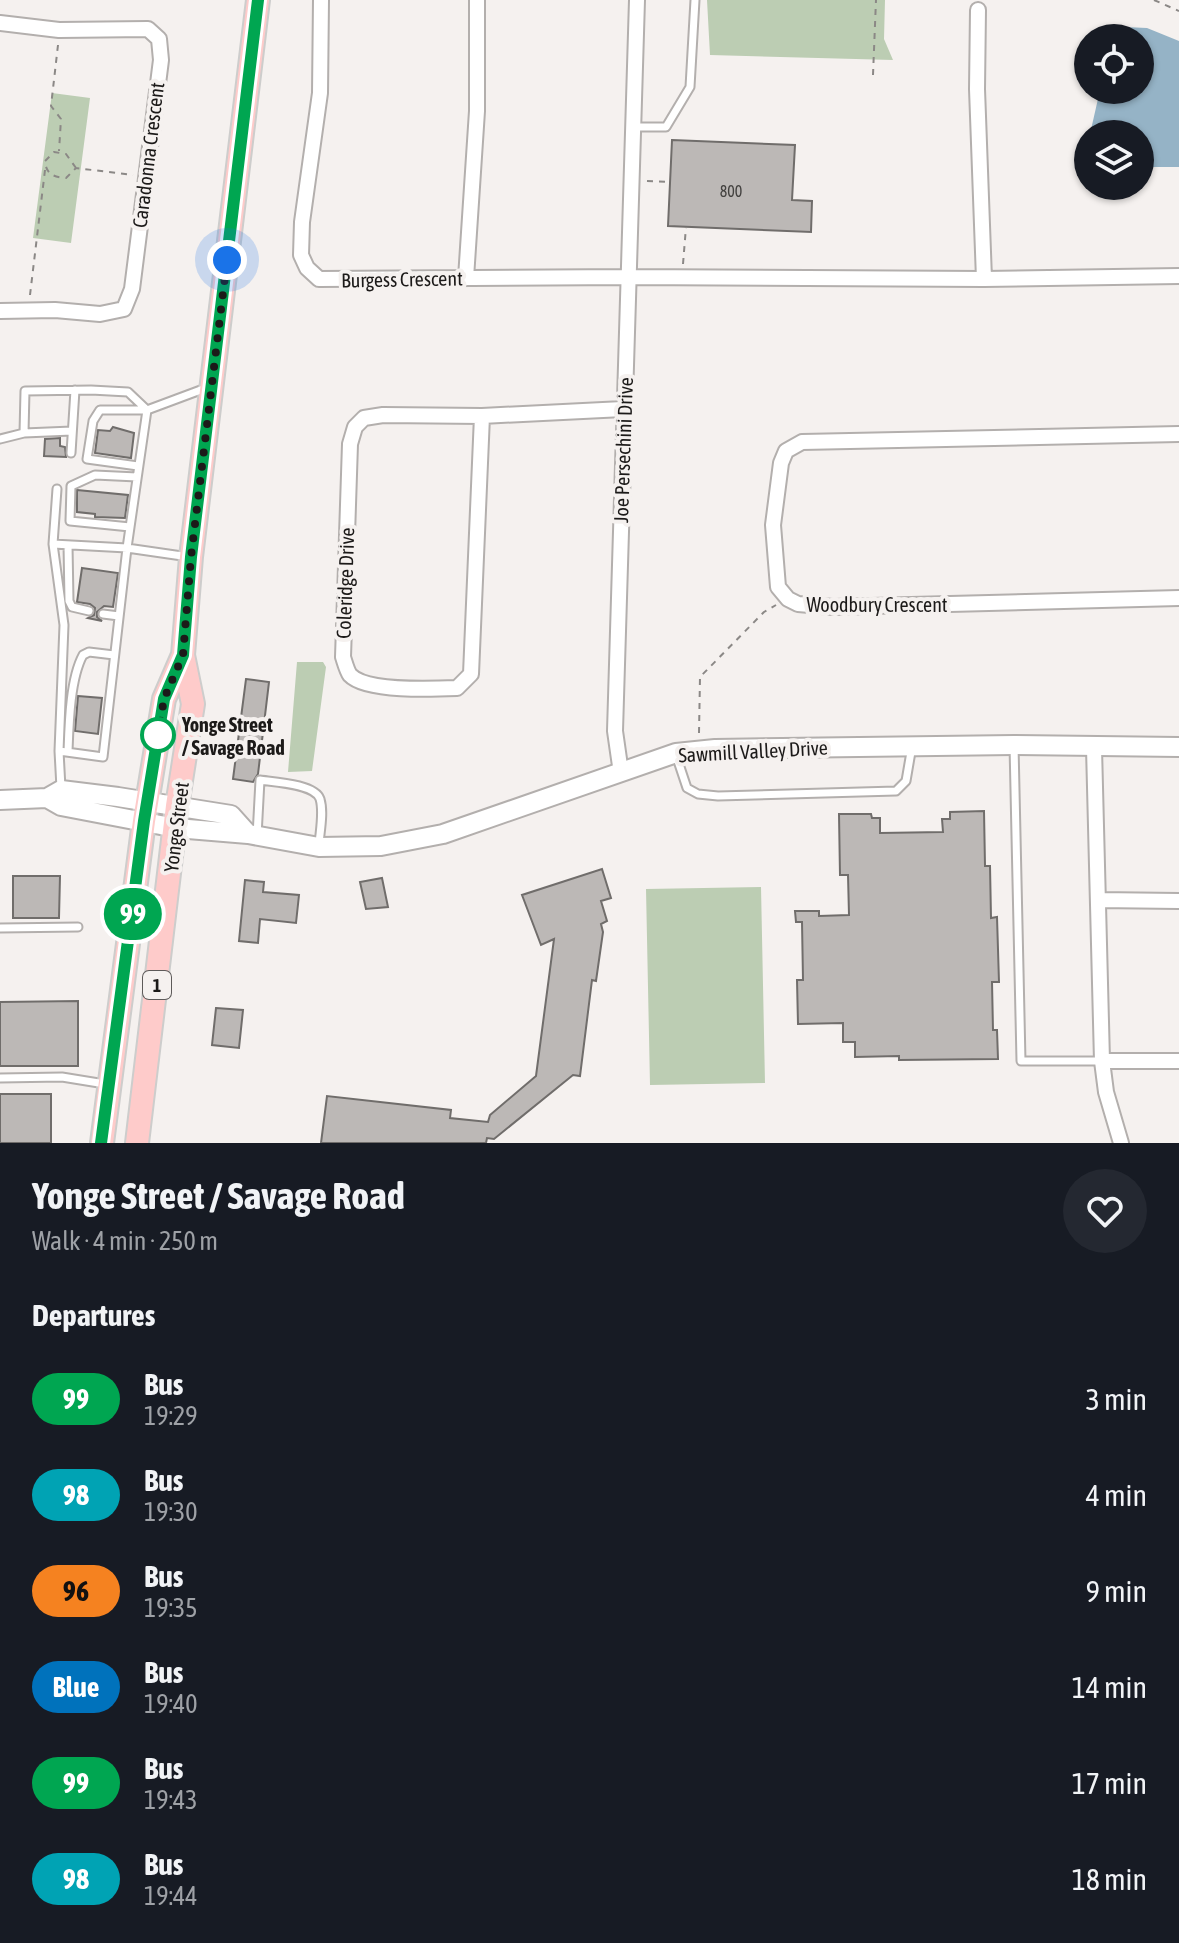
<!DOCTYPE html>
<meta charset="utf-8">
<style>
body{margin:0;font-family:"Asap Condensed",sans-serif;background:#242831;color:#f1f3f6;height:100vh;display:flex;flex-direction:column;font-size:30px;white-space:nowrap}
*{box-sizing:border-box;margin:0}
p{font-size:26px;color:#9ea1a6}
.icon{flex:none;width:44px;height:44px;fill:none;stroke:currentColor;stroke-width:2;stroke-linecap:round;stroke-linejoin:round}
.map{position:relative;height:1143px;overflow:hidden}
.details{display:flex;flex-direction:column;background:#171b24;flex:1}
.details>*{flex:none}
.badge{padding:0 16px;border-radius:26px;font-size:28px;line-height:52px}
.fabs{position:absolute;left:1074px;top:24px;display:grid;gap:16px}
.fabs a{display:grid;place-items:center;width:80px;height:80px;border-radius:50%;background:#171b24;box-shadow:0 2px 6px #0004;font-size:40px}
.you{position:absolute;width:40px;height:40px;margin:-20px;border:6px solid #fff;border-radius:50%;background:#1a73e8;box-shadow:0 0 0 12px #1a73e833}
.map>.badge{position:absolute;translate:-50% -50%;box-shadow:0 0 0 4px #fff}
h2{padding:0 32px;font-size:30px;line-height:72px}
.round{display:grid;place-items:center;flex:none;width:84px;height:84px;border-radius:42px;background:#242831}
.overview{display:flex;align-items:center;justify-content:space-between;height:136px;padding:0 32px}
h1{font-size:38px;font-weight:700;line-height:60px}
ul{padding:0;list-style:none}
li{display:flex;align-items:center;gap:24px;height:96px;padding:0 32px}
li div{flex:1}
li b{display:block;font-size:30px}
li em{font-style:normal}
li .badge{min-width:88px;font-weight:700;text-align:center}
.map>svg:first-child{display:block}
.green{fill:#bccdb3}
.water{fill:#95b3c6}
.building{fill:#bcb8b6;stroke:#706d6b;stroke-width:2}
.lines{fill:none;stroke-linecap:round;stroke-linejoin:round}
.service-casing{stroke:#b3afad;stroke-width:11}
.minor-casing{stroke:#b3afad;stroke-width:18}
.tertiary-casing{stroke:#b3afad;stroke-width:22}
.primary-casing{stroke:#cdcdcc;stroke-width:26}
.path{stroke:#8b8886;stroke-width:2;stroke-dasharray:6 6;stroke-linecap:butt}
.service{stroke:#fff;stroke-width:7}
.minor{stroke:#fff;stroke-width:14}
.tertiary{stroke:#fff;stroke-width:18}
.primary{stroke:#fecbca;stroke-width:22}
.line-casing{stroke:#fff;stroke-width:18}
.line{stroke:#00a651;stroke-width:12}
.walk{stroke:#1c1a19;stroke-width:8;stroke-dasharray:0 14.4}
.stop-dot{fill:#fff;stroke:#00a651;stroke-width:4}
.labels{text-anchor:middle;dominant-baseline:central;stroke-width:8;stroke-linejoin:round;paint-order:stroke}
.number-label{font-size:16px;fill:#444240}
.shield{fill:#f5f1ef;stroke:#5d5a59;stroke-width:2}
.shield-label{font-size:18px;font-weight:bold;fill:#1c1a19}
.street-label{font-size:20px;fill:#1c1a19;stroke:#f5f1ef}
.stop-label{font-size:20px;font-weight:bold;fill:#1c1a19;stroke:#f5f1ef;text-anchor:start}
</style>
<div class="map">
<svg width="1179" height="1143" viewBox="0 0 1179 1143">
<rect width="100%" height="100%" fill="#f5f1ef"/>
<!-- green -->
<path class="green" d="M707,0H885L884,39L893,60L710,55Z
M52,93L90,98L71,243L33,238Z
M297,662H323L326,667L312,771L288,772Z
M761,887L765,1083L650,1085L646,889Z"/>
<!-- water -->
<path class="water" d="M1125,27L1147,28L1179,41V167H1140V134H1090L1100,90H1140V38H1110Z"/>
<!-- building -->
<path class="building" d="M672,140L795,145L792,200L812,201L811,232L668,226Z
M113,427L134,433L131,458L95,453L98,430L110,431Z
M60,438V446L65,447L66,457L44,456L45,439Z
M77,490L128,495L125,518L95,517V514L77,512Z
M82,568L118,573L113,607L104,606L97,612V617L102,621L88,618L94,615L95,608L90,604L77,602Z
M246,679L269,682L258,774L253,782L233,779Z
M78,696L102,698L98,734L75,731Z
M984,811L985,866H990L991,918L997,917L999,982H992L993,1030H997L998,1059L899,1060V1056L855,1057V1042H843V1023L798,1024L797,980H803L802,922H796L795,911H819V916L849,915L848,875H840L839,814H871L872,818H880V833L943,832L942,819H950V812Z
M602,869L611,898L601,901L607,921L601,924L603,932L596,981L592,980L580,1076L573,1075L494,1139L487,1138L486,1143H321L327,1096L451,1110L450,1118L488,1122L490,1115L536,1076L554,939L541,945L522,895Z
M13,876H60L59,918H13Z
M382,878L388,907L366,909L360,882Z
M245,880L264,882L263,892L299,895L296,923L260,919L258,943L239,941Z
M78,1001V1066H0V1002Z
M216,1008L243,1010L239,1048L212,1045Z
M0,1094H51V1143H0Z"/>
<g class="lines">
<!-- service casing -->
<g class="service-casing">
<path id="service" d="M633,127H666L690,87L695,0
M72,431L24,433L25,391L91,390L128,392L147,410L206,388
M0,439L24,433
M71,453L75,390
M57,489L53,544L64,625L59,751
M130,527L70,521L71,486L95,475L137,477
M53,544L127,548L189,557
M68,545L69,601L72,607L89,611
M103,614L119,616
M1014,745L1021,1061H1102
M68,752C69,724 70,679 83,655L89,652L114,655
M676,755L687,788L698,794L718,796L896,791L906,781L912,746
M61,788L59,751L103,757L127,548L147,410H100L93,421L87,459L138,466
M257,836L260,780C274,782 315,784 320,799C324,812 320,831 319,844
M0,928L78,927
M0,1078L62,1077L105,1084"/>
</g>
<!-- minor casing -->
<g class="minor-casing">
<path id="minor" d="M321,0L320,93L302,222L301,255L307,268L319,279L629,277L984,279L1179,276
M978,10L977,89L984,279
M0,23L59,30L148,29L159,39L161,60L132,289L124,309L100,314L55,310L0,311
M466,278L477,111V0
M482,416L471,674L457,688C434,689 366,692 350,675C347,671 345,663 343,657L350,444L355,427L364,418L383,415L482,416L623,409
M1179,434L802,442L786,451L781,463L773,525L778,587L788,599L798,604L833,607L1179,598
M1094,748L1102,1061L1106,1092L1121,1143
M621,773L615,731L637,0
M1098,900L1179,901
M1102,1061H1179"/>
</g>
<!-- tertiary casing -->
<g class="tertiary-casing">
<path id="tertiary" d="M47,798L61,806L176,828L248,834L319,847L381,846L443,834L676,753L715,749L1014,745L1179,747
M0,800L47,798L61,790L118,797L231,815L248,834"/>
</g>
<!-- primary casing -->
<g class="primary-casing">
<path id="primary" d="M102,1143L144,821L164,699L183,655
M137,1143L177,806L193,704L183,655L191,557L258,0"/>
</g>
<!-- path -->
<path class="path" d="M1154,0L1179,11
M58,45L51,106L61,119L59,151
M873,75L876,0
M76,168L66,154L54,152L45,161C46,174 53,177 66,178L76,168L133,175
M647,181L670,182
M683,264L686,227
M30,295L45,170
M699,733L700,677L764,612L776,605"/>
<!-- service -->
<use href="#service" class="service"/>
<!-- minor -->
<use href="#minor" class="minor"/>
<!-- tertiary -->
<use href="#tertiary" class="tertiary"/>
<!-- primary -->
<use href="#primary" class="primary"/>
</g>
<g class="lines">
<!-- line casing -->
<g class="line-casing">
<path id="line" d="M101,1143L144,821L164,699L183,655L191,557L258,0"/>
</g>
<!-- line -->
<use href="#line" class="line"/>
<!-- walk -->
<path class="walk" d="M158,735L164,699L183,655L191,557L227,260"/>
</g>
<!-- markers -->
<circle class="stop-dot" cx="158" cy="735" r="16"/>
<g class="labels">
<!-- number labels -->
<g class="number-label">
<text x="731" y="191">800</text>
</g>
<!-- shield labels -->
<rect class="shield" x="143" y="971" width="28" height="28" rx="6"/>
<g class="shield-label">
<text x="157" y="985">1</text>
</g>
<!-- street labels -->
<g class="street-label">
<text transform="translate(148 155) rotate(-83)">Caradonna Crescent</text>
<text transform="translate(402 279) rotate(-1)">Burgess Crescent</text>
<text transform="translate(623 450) rotate(-88)">Joe Persechini Drive</text>
<text transform="translate(345 583) rotate(-88)">Coleridge Drive</text>
<text x="877" y="604">Woodbury Crescent</text>
<text transform="translate(753 751) rotate(-3)">Sawmill Valley Drive</text>
<text transform="translate(176 827) rotate(-83)">Yonge Street</text>
</g>
<!-- stop labels -->
<g class="stop-label">
<text x="182" y="724">Yonge Street<tspan x="182" dy="23">/ Savage Road</tspan></text>
</g>
</g>
</svg>
<div class="fabs">
<a><svg class="icon" aria-label="locate" viewBox="0 0 24 24"><circle cx="12" cy="12" r="6"/><path d="M12 2v4M12 18v4M2 12h4M18 12h4"/></svg></a>
<a><svg class="icon" aria-label="layers" viewBox="0 0 24 24"><path d="M12 4l9 5-9 5-9-5zM3 14l9 5 9-5"/></svg></a>
</div>
<div class="you" style="left:227px;top:260px"></div>
<b class="badge" style="left:133px;top:914px;background:#00a651;color:#fff">99</b>
</div>
<section class="details">
<div class="overview"><div><h1>Yonge Street / Savage Road</h1><p>Walk · 4 min · 250 m</p></div><a class="round"><svg class="icon" aria-label="heart" viewBox="0 0 24 24"><path d="M12 20l-8-8c-3-5 5-10 8-4 3-6 11-1 8 4z"/></svg></a></div>
<h2>Departures</h2>
<ul>
<li><span class="badge" style="background:#00a651;color:#fff">99</span><div><b>Bus</b><p>19:29</p></div><em>3 min</em></li>
<li><span class="badge" style="background:#00a3b4;color:#fff">98</span><div><b>Bus</b><p>19:30</p></div><em>4 min</em></li>
<li><span class="badge" style="background:#f58220;color:#111">96</span><div><b>Bus</b><p>19:35</p></div><em>9 min</em></li>
<li><span class="badge" style="background:#0072bc;color:#fff">Blue</span><div><b>Bus</b><p>19:40</p></div><em>14 min</em></li>
<li><span class="badge" style="background:#00a651;color:#fff">99</span><div><b>Bus</b><p>19:43</p></div><em>17 min</em></li>
<li><span class="badge" style="background:#00a3b4;color:#fff">98</span><div><b>Bus</b><p>19:44</p></div><em>18 min</em></li>
</ul>
</section>
